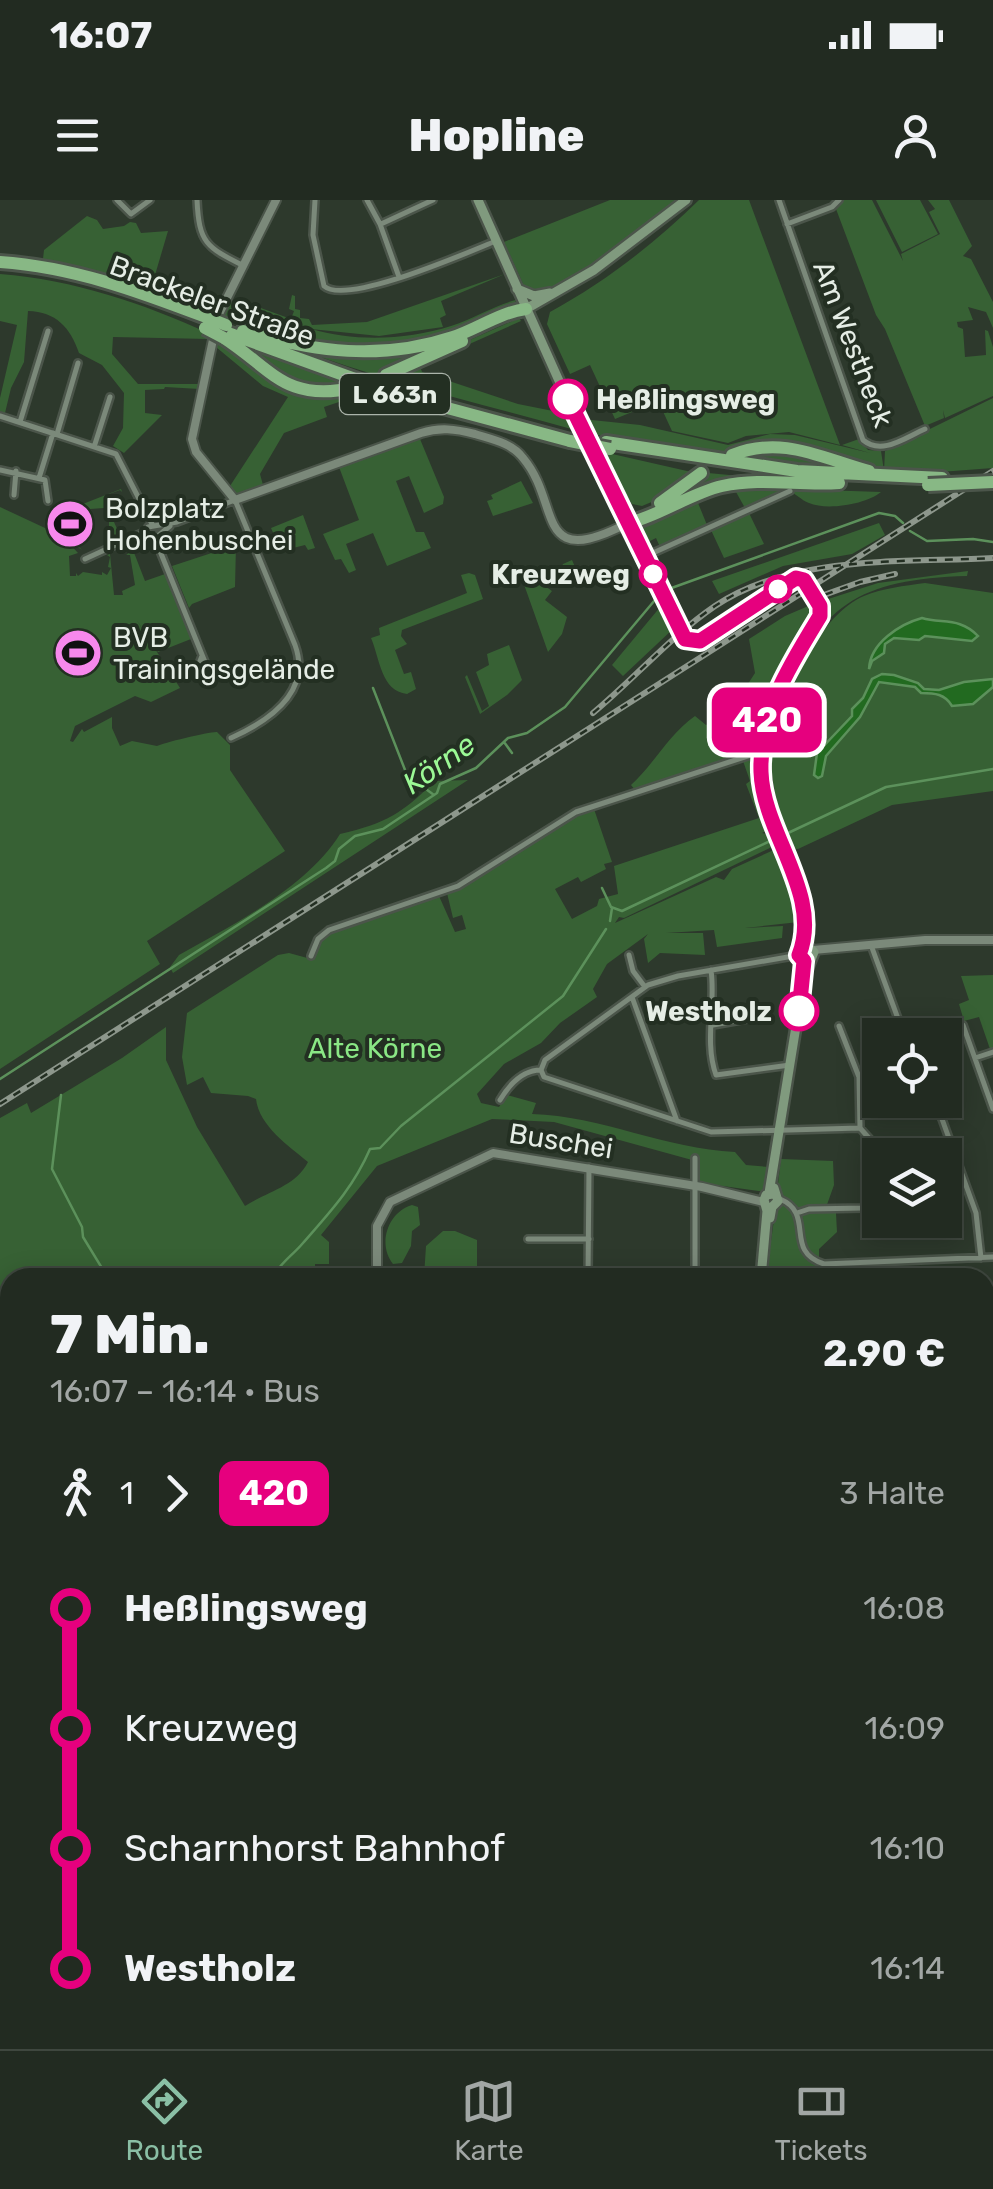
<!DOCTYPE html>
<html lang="de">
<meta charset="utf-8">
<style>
body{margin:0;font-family:Rubik,sans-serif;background:#2a332a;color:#f1f3f6;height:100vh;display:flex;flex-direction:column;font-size:38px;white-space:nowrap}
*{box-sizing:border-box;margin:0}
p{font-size:32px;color:#a2a7a5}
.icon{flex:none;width:55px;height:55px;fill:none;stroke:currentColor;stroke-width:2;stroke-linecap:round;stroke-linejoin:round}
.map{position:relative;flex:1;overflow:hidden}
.drawer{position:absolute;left:0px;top:1068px;width:995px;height:782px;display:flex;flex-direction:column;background:#222b21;border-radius:30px 30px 0 0;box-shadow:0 5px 25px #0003,0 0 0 2px #3f473f}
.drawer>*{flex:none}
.badge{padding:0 20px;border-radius:15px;font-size:35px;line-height:65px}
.tools{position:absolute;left:862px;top:818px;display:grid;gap:20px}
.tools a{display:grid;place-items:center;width:100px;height:100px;border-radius:0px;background:#222b21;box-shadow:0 5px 25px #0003,0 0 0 2px #3f473f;font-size:50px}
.map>.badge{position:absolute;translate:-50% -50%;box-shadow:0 0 0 5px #fff}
.legs{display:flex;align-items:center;gap:15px;height:110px;padding:0 50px;font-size:32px}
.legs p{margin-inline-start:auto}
.summary{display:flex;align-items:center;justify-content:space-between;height:170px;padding:0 50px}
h1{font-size:55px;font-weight:800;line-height:75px}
ul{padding:0 50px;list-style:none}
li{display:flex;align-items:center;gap:35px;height:120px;font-size:38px}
li i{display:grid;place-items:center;width:15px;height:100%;margin:0 12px;background:currentColor}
li i::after{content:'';width:25px;height:25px;margin:-12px;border:8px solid;border-radius:50%;background:#222b21}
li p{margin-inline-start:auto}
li:first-child i{background:linear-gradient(#0000 50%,currentColor 0)}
li:last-child i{background:linear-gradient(currentColor 50%,#0000 0)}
.status{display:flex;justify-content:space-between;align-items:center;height:70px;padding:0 50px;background:#222b21;direction:ltr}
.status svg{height:28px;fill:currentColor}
header{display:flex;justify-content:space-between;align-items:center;height:130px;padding:0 50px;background:#222b21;font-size:45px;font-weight:800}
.menu{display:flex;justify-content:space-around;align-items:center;height:140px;border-top:2px solid #3f473f;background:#222b21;font-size:28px;color:#a2a7a5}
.menu a{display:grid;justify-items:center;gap:5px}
.menu .on{color:#8abfa5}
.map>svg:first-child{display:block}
.green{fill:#376134}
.water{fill:#226a20;stroke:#5c915b;stroke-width:2.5}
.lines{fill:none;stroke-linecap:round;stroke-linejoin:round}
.stream{stroke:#5c915b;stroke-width:2.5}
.minor-casing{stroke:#4b554a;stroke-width:10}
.tertiary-casing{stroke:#4b554a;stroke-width:12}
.secondary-casing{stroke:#4b554a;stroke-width:14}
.trunk-casing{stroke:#4b554a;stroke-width:18}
.minor{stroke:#7b897a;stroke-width:5}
.tertiary{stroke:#7b897a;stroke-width:8}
.secondary{stroke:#809a7e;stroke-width:9}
.trunk{stroke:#88b885;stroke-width:12}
.rail-casing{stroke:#8d978c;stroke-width:6}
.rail{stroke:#232f22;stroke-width:2.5;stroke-dasharray:8;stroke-linecap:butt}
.secondary-bridge-casing{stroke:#4b554a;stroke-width:14;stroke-linecap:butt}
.trunk-bridge-casing{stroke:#4b554a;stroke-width:18;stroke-linecap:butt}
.secondary-bridge{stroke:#809a7e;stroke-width:9}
.trunk-bridge{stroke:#88b885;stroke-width:12}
.line-1-casing{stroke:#fff;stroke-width:22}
.line-1{stroke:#e6007e;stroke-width:15}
.stop-1-dot{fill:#fff;stroke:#e6007e;stroke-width:5}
.labels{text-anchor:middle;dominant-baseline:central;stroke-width:8;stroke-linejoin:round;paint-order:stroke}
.shield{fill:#232f22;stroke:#abb4aa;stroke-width:2.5}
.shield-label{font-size:25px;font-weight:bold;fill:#e5ede5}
.street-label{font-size:28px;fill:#e5ede5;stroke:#232f22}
.stop-label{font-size:28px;font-weight:bold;fill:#e5ede5;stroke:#232f22;text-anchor:end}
.poi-label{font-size:28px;fill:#e5ede5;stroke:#232f22;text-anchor:start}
.park-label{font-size:28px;fill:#8ae785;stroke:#232f22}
.water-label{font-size:30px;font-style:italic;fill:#9bf895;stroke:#232f22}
</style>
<div class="status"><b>16:07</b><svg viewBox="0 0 49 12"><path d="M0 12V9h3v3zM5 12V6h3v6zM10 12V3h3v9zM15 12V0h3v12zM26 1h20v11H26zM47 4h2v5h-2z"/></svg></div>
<header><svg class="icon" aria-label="menu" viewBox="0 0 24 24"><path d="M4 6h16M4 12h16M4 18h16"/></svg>Hopline<svg class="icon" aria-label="person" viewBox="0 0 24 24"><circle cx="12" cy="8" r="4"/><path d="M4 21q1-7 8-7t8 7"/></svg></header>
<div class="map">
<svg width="993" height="1849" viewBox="0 0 993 1849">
<rect width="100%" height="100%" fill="#2d392c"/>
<!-- green -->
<path class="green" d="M610,0H681C654,20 569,92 540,93C536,93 529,90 525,88L504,42Z
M699,0H749L840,245L789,232L746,236L728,243L672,231L660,205L643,200L630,207L632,212L615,219L590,165L570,174L547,124L550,112C605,82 654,44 699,0Z
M843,0H872L903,61L901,54L940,34L929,12L935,9L928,0H949L972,46L963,56L971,59L993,102V128L986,112L968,107L973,120L957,122L958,127L963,129L965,157L986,155L985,130L988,131L993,147V196L945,218L943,210L944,218L925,226L885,129L876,115L836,9Z
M876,0H920L938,34L902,52Z
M87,16L97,20L103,29L124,26L130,22L136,23L141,33L168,31L155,75L143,85L43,59L44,50Z
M0,74C74,80 143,103 210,134L209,139L113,137L112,154L138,184H199L200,189L165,187L164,189L145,190V213L162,215L124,253L113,246L123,228L124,193L102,165L79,153C70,127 56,112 28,111L24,162L11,188L5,213L0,211V198L17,125L0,121Z
M505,74L441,101L446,115L440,118L443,127L379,136L311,129C355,142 407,140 451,126C473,119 495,105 516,100L514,107C484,119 451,137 419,143C352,155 284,140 221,117L229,99L232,103L236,99L291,119L294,111L289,109L292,95L295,96V109L300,110V118L309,119L312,125L367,122Z
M519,118L521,121L420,166L422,172L518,204L568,214L575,230C480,203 384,182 293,147L438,144L389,176Z
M227,137L380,193L301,187Z
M218,141L264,175L348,199L324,207L327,217L284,233L260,274L263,285L237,294L230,286L288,197L263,186L216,147Z
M993,198V268C956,270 919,276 882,271C823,265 795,227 730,253L735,257C780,238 821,257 863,273L722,258L587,233L582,219L640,225L728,245L770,234L795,235L870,253L842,245L859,239L868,250L881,251L884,271L885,251Z
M420,239L444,297L443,304L424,313L409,276L396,281L416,332H424L431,348L387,366L373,333L346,344L356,370L349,373L341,359L335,360L323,334L359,320L339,267Z
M599,251L687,271L761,278L681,298L666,296L642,306L632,304Z
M521,281L533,303L493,316L487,301L493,299L491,295Z
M732,287L881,292C867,304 827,311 809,303C801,300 795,293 788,290L745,308L736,292L721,290Z
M121,289L122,292L120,290L109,294V297L107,295L105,300L110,306L108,307L110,313H113L111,315L113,321L116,320L114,322L122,340L107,346L110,343L107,339L109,330L106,328L109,327V319H106L109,313L104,308L90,309L79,325L78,339H81L78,346L82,350L59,334L70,309Z
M696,298L707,325L660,347L656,338L646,343L641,329L646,321Z
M0,307L45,328L66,340L78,353L69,356L70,376H76V373L78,376L83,372L102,375V372L107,375L111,368L108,367L110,357L107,355L110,354L114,395H123L122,391L135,385L130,355H126L133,350L145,381L165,374L191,439L158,452L136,419L180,488L151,502L135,496L75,526L70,541L73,542L82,529L84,532L112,517V528L120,546L132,541L157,546C162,543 212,531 217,532L230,545V570L285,651L147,741L160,764L0,869Z
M749,313L764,344L724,358L711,330Z
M303,315L315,348L308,350L305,345L281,351L271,328Z
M879,323L885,335L852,354L783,366L719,394L712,381Z
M236,345L235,387L192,404L189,408L172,366Z
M572,360L575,367L570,368L556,385L544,374L538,381L552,391L545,400L567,417L562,434L548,452L521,376L546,365L557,375L563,364Z
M968,371L967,376C861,379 815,404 782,508L774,511C782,482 829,425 822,401L878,383Z
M469,373L475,375L483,399L402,430L401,436L407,444L395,450L404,474L411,472L416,489L407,494C381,491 380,459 371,438L380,435L379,428L467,393L461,375Z
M925,383L993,393V591L892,605L798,649L789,648C777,599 764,570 775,517H780V529H784C786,488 821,414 864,396C883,388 904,386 925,383Z
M813,404L815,413C788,459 760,495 757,550L635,590L631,585C655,563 669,534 695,516L706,525L741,507L744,490L755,473L749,439L785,416Z
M661,406L673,429L623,476L612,465Z
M509,445L522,480L507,495L480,514L465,477L467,475L482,511L489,506L476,472L489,465L487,454Z
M758,555L760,589L770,629L762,633L771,635L776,645L624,718L619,717L615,723L716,677L724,680L732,669L776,649L779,650L793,683L801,723L799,715V722L745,728L783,726L782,738L717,747L714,730L666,733H703L705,755L660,753L648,763L644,739L648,734L607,764L593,789L597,797L560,823L541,843L504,864L477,894L481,903L499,907L507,895L536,903L532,914C601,916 666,949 735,952L746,965L769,967L765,992L701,983L698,980V955L692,960L554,922L492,919L377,966L321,1035L329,1042V1064H315V1077L10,1078V1557L0,1555V1344L5,1376L8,1374L0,1327V918L27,903L31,913L122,858L166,827V860L197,927L245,1006C268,991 295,987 308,962C289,946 259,926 256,899L248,896L211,893L203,877L187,885L182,857L187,813L278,755L289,753L311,759L318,741L328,732L439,696L455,732L466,729L462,715L453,718L447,693L573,615L594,609L612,662L604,664L606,669L581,682L578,677L555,689L572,719L597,706L599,699L618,694L614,666L759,618L746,584L750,581L742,558Z
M468,580L173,773L170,767L179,755C233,725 307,687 340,634C387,623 401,614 435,581Z
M993,775V848L990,849L979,817L964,821L959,804L969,800L961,776Z
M781,959L833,961L834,985L824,1013H836L837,1032L819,1049V1077L766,1078L775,1012L782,997L777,992Z
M412,1005L418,1007L420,1025L412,1031L411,1046L402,1063L393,1064C377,1044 388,1012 412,1005Z
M443,1031H455L477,1040V1077H424L426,1046Z
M993,1515V1831L985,1833V1517Z
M824,1840H965L937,1849H886L884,1842L859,1849H825Z"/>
<!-- water -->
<path class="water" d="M922,418C942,424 960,417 978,436L972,441L925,436L919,440L894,438L885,444L884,453L872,461L869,469C870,443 900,424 922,418Z
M882,474L894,475L918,483L924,489L939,490L964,482L993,479V487L973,504L952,506C945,494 935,493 921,493L915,487L879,482L860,517L826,556L822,576L818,578L814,575L817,553L852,516V509L863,498L872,479Z"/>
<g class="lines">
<!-- stream -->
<path class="stream" d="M910,331L927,341L973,339L993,342
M666,390L879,313L895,316L903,323
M373,488L407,575L434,595
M504,542L512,553
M788,633L886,587L993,569
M602,688L611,707L622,711L770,641
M610,721L612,708
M0,879L326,668L335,661L339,649L355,636L383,629L437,593L440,584L476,568L508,538L527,533L565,507L660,394
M61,895L52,969L82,1027L83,1037L108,1078
M272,1078C281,1062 292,1056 303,1043C330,1012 353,988 370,949L380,948L401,926L563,796L606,729
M0,1192L4,1191
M0,1318L10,1314
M987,1477L993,1491
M0,1482L10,1486
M452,1840L455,1849"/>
<!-- minor casing -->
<g class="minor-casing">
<path id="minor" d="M117,0L131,14L150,0
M197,0C199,43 206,47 244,66
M315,0L313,35L324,86C346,106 466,53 496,41
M367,0L380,24L399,77
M779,0L863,240C882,256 906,237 925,229
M381,24L433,0
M787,24L832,7L839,0
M0,216L116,254L152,324
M20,222L48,131
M57,234L78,163
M95,244L110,197
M0,270L45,280L48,301
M39,278L53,233
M14,295L16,271
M148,327L177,322L235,300L295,445C312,492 269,521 231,538
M146,331L148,337L154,339L170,326
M158,337L160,351L207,467L203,474L197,469L202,456
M644,357L790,291
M85,359L146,331
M871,745L904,835
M629,755L633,771L645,787
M311,756L318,739L329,730L458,686L576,612L760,552
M711,770C716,804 704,842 716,875L790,865
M632,797L677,921
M713,825L758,817
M963,825L993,909
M839,826L859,877L860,928
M975,858L993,852
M541,870L544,877L711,932L860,928L884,955
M500,900C509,885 522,870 541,870L545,860L648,785L678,776L799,755
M931,900L942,919L976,1013L981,1058
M695,958V1078
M780,999C816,1014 783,1051 824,1064L993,1057
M797,1013L809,1009L864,1008L880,1004
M528,1039H589
M588,1078L589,967
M821,1078L824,1064
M985,1145H993
M985,1196L993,1197
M985,1243H993
M985,1431L989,1448L985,1460
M264,1840L265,1849"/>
</g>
<!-- tertiary casing -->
<g class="tertiary-casing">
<path id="tertiary" d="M276,0L218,116L192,239L196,252L235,300L421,233C440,227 455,229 475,234C491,239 512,243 523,258C562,304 533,372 628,323
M813,750L925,740H993
M377,1078V1026L390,1002L493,953L702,987L764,1002
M985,1338L993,1336
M0,1740L10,1744
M60,1840L65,1849"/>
</g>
<!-- secondary casing -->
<g class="secondary-casing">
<path id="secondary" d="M478,0L560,183L685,439L699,441L791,380L801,379L807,385
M517,89L534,96L550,93
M526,109L594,70L686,0
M804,777L814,752L808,747L797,684L767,607L761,561L766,523L776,493L819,417V402
M769,993L804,777V761L799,755L804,737
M770,1018L772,1007L778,1001L774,988
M761,1078L767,1011L764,1000L766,995L773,994
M822,1840L823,1849"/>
</g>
<!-- trunk casing -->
<g class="trunk-casing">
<path id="trunk" d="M0,62C73,67 138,91 206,117
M243,131C315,152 381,161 453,137C477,129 501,112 526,109
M225,132L399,195L570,241
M224,138C273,170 285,202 353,188
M386,175L462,141
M606,242L797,271L942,278
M732,255C782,235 821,258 869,271
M660,303L701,273
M628,323C655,318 691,293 722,286C762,277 799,286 839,283"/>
</g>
<!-- minor -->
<use href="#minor" class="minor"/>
<!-- tertiary -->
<use href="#tertiary" class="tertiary"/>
<!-- secondary -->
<use href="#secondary" class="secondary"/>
<!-- trunk -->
<use href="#trunk" class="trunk"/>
<!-- rail casing -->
<g class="rail-casing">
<path id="rail" d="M810,400L860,382L895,374
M593,513C634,479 671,436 715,406C793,354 902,363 993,358
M0,904L993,271
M985,1118L993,1119
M512,1849L517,1840"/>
</g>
<!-- rail -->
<use href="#rail" class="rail"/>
<!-- secondary-bridge casing -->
<g class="secondary-bridge-casing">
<path id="secondary-bridge" d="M807,385L819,402"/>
</g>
<!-- trunk-bridge casing -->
<g class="trunk-bridge-casing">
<path id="trunk-bridge" d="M206,117L226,125
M205,128L224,138
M570,241L610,249
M928,285L993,282"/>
</g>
<!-- secondary-bridge -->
<use href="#secondary-bridge" class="secondary-bridge"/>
<!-- trunk-bridge -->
<use href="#trunk-bridge" class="trunk-bridge"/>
</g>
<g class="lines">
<!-- line-1 casing -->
<g class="line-1-casing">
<path id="line-1" d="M568,199L685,439L700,441L796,378L804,380L820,406V416C790,465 759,513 761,572C763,633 823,695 799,755L804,761L799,811"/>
</g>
<!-- line-1 -->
<use href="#line-1" class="line-1"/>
</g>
<!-- icons -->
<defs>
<g id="stadium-disc" transform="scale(2.5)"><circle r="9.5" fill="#f788ec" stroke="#232f22"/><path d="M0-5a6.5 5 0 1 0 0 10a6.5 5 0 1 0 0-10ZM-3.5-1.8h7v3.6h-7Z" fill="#111"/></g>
</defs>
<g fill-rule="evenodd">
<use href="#stadium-disc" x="70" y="324"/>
<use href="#stadium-disc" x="78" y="453"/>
</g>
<!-- markers -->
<g class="stop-1-dot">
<circle cx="568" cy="199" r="18"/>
<circle cx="653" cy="374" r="12"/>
<circle cx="778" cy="389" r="12"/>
<circle cx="799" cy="811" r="18"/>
</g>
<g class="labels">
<!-- shield labels -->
<rect class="shield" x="340" y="174" width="110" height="40" rx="8"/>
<g class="shield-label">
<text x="395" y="194">L 663n</text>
</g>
<!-- street labels -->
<g class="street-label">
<text transform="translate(212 101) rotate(20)">Brackeler Straße</text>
<text transform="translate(853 144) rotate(69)">Am Westheck</text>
<text transform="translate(561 941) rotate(9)">Buschei</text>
</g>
<!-- stop labels -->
<g class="stop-label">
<text x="596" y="199" text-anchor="start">Heßlingsweg</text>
<text x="630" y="374">Kreuzweg</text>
<text x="772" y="811">Westholz</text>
</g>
<!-- poi labels -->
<g class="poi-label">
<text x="105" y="308">Bolzplatz<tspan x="105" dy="32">Hohenbuschei</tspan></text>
<text x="113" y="437">BVB<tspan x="113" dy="32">Trainingsgelände</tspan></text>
</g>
<!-- park labels -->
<g class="park-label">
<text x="375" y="848">Alte Körne</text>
</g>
<!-- water labels -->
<g class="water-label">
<text transform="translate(439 564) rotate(-35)">Körne</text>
</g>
</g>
</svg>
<div class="tools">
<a><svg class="icon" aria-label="locate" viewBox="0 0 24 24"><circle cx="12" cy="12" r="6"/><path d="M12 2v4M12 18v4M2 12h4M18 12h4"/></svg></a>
<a><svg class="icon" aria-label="layers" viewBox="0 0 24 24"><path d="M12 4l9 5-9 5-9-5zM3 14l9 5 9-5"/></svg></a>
</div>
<b class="badge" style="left:767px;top:520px;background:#e6007e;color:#fff">420</b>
<section class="drawer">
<div class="summary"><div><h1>7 Min.</h1><p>16:07 – 16:14 · Bus</p></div><b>2.90 €</b></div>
<div class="legs"><svg class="icon" aria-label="walk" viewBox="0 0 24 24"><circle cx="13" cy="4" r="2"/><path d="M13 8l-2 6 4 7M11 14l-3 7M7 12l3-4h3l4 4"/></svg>1<svg class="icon" aria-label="forward" viewBox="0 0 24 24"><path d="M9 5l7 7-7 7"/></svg><b class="badge" style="background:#e6007e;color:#fff">420</b><p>3 Halte</p></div>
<ul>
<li><i style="color:#e6007e"></i><b>Heßlingsweg</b><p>16:08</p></li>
<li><i style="color:#e6007e"></i><span>Kreuzweg</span><p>16:09</p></li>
<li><i style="color:#e6007e"></i><span>Scharnhorst Bahnhof</span><p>16:10</p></li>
<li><i style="color:#e6007e"></i><b>Westholz</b><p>16:14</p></li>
</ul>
</section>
</div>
<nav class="menu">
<a class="on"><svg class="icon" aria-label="directions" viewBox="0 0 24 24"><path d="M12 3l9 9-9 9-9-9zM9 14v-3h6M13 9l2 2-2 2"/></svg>Route</a>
<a><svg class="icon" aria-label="map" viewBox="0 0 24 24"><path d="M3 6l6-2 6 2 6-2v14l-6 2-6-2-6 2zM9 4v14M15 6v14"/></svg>Karte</a>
<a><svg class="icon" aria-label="tickets" viewBox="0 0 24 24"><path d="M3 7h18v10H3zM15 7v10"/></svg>Tickets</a>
</nav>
